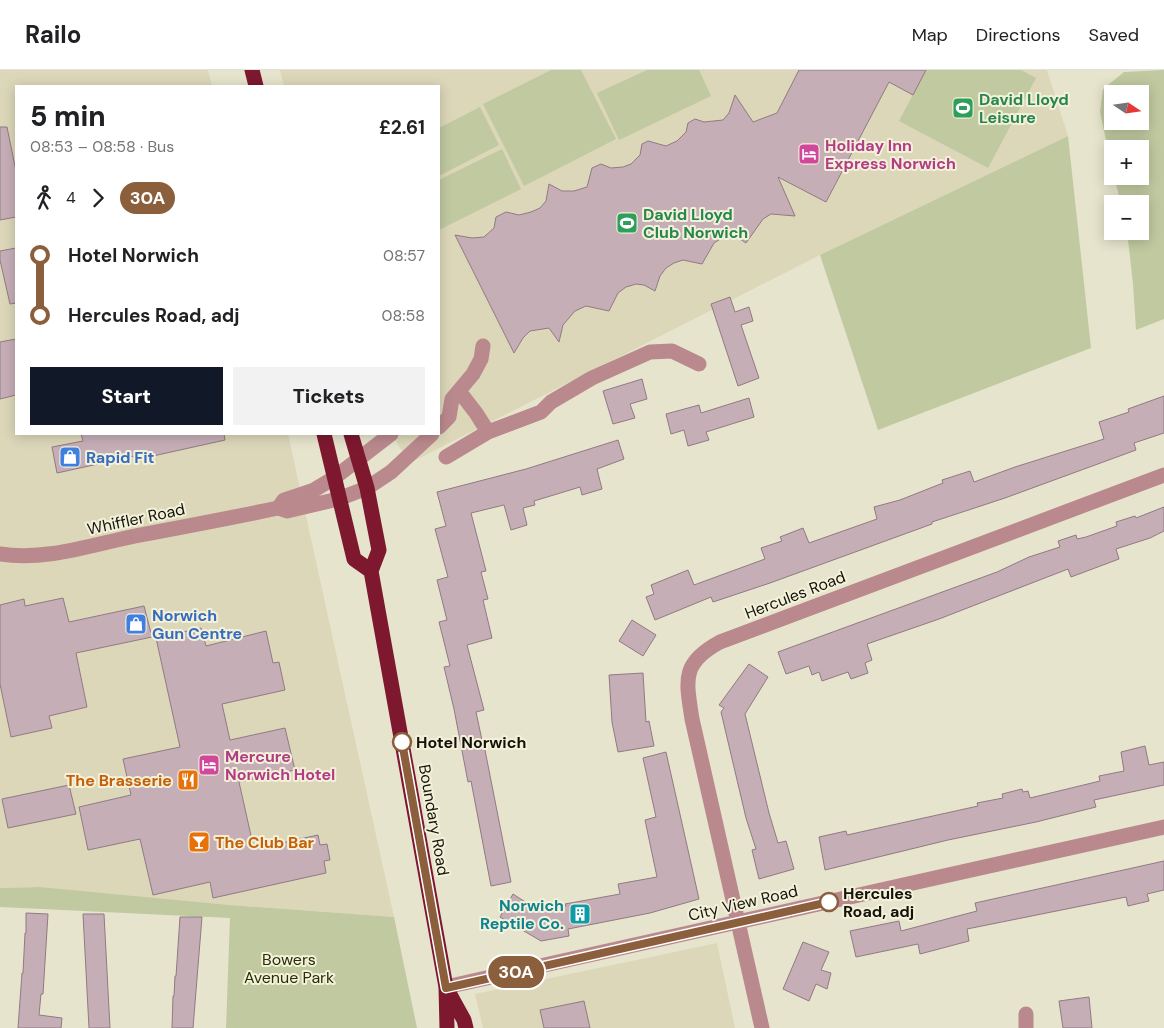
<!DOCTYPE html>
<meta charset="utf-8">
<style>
body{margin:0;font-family:"DM Sans",sans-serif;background:#f2f2f2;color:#202124;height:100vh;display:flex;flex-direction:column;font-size:19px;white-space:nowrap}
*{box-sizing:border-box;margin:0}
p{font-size:16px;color:#757577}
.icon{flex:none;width:28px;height:28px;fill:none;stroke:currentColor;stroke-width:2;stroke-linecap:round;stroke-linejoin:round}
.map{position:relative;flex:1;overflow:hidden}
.sheet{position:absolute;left:15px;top:15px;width:425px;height:350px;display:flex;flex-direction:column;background:#fff;border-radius:0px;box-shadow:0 2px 12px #0003}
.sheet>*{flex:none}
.badge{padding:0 10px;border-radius:16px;font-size:18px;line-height:32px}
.needle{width:32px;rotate:103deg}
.buttons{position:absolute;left:1104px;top:15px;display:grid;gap:10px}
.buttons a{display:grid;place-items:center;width:45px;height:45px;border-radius:0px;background:#fff;box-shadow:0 2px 12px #0003;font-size:25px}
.map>.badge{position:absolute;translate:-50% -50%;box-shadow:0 0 0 2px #fff}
.legs{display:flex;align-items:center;gap:8px;height:55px;padding:0 15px;font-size:16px}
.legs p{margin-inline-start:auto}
.overview{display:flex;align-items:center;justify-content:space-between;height:85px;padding:0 15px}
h1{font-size:28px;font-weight:800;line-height:38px}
.primary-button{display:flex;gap:10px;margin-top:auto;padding:10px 15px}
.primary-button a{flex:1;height:58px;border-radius:0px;background:#111827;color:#fff;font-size:20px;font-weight:800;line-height:58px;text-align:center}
.primary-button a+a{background:#f2f2f2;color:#202124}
ul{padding:0 15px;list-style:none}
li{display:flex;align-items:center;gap:18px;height:60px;font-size:19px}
li i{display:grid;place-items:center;width:8px;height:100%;margin:0 6px;background:currentColor}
li i::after{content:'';width:12px;height:12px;margin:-6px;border:4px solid;border-radius:50%;background:#fff}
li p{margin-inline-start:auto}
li:first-child i{background:linear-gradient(#0000 50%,currentColor 0)}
li:last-child i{background:linear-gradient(currentColor 50%,#0000 0)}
header{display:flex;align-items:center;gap:30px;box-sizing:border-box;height:70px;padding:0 25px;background:#fff;border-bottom:1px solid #e0e0e0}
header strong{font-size:24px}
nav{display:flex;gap:28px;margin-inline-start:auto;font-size:18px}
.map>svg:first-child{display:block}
.built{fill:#dcd7b9}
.green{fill:#c0c9a0;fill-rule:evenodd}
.building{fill:#c6aeb7;stroke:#907a83}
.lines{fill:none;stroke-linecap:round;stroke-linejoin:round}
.minor{stroke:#ba898d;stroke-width:15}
.highway{stroke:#7d182f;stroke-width:15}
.line-1-casing{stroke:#fff;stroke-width:11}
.line-1{stroke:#8b5e3c;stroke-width:8}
.stop-1-dot{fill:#fff;stroke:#8b5e3c;stroke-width:2.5}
.labels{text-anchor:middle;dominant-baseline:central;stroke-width:4;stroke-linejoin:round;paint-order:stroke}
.leisure-label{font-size:16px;font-weight:bold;fill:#27864d;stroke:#f4f1da;text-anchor:start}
.hotel-label{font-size:16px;font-weight:bold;fill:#b23c85;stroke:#f4f1da;text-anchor:start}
.shop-label{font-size:16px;font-weight:bold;fill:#366cbe;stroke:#f4f1da;text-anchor:start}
.street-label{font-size:16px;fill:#14130b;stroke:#f4f1da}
.stop-label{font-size:16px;font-weight:bold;fill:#14130b;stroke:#f4f1da;text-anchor:start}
.food-label{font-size:16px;font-weight:bold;fill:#c56008;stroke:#f4f1da;text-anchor:end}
.culture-label{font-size:16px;font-weight:bold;fill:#0d838f;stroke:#f4f1da;text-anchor:end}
.park-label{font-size:16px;fill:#272e03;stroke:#f4f1da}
</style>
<header>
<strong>Railo</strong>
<nav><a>Map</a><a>Directions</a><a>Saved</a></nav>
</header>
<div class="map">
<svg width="1164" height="958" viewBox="0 0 1164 958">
<rect width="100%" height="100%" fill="#e7e4cd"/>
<!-- built -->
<path class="built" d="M0,0H208L212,16H16V364H288L394,847L230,835L40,817L0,818Z
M280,0H1047L1068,66L820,185L410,393L391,364H439V16H284Z
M717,873L735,958H483L475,924Z"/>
<!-- green -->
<path class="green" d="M551,0H581L616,69L524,116L483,34Z
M647,0H699L711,26L619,70L597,23Z
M926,0H1021L1036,8L988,98L899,51Z
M1164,0V249L1136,260L1133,214L1127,161H1140V134H1121L1114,106H1140V79H1112V99L1100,42L1103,19L1124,2ZM1112,24H1140V51H1112Z
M480,37L499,75L439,106V58Z
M1068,66L1091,278L878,360L820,185Z
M502,79L521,119L439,160V110Z
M40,817L230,835L394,847L417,958H226L230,848L0,837V818Z"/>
<!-- building -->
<path class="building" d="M799,0H926L913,25L889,12L826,132L778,107L795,146L771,144L763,149L746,173L737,167L722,168L714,173L702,194L683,190L674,193L666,198L660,206L655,221L644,215L636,214L626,217L618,223L609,241L586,236L575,241L563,255L559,272L549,258L530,261L523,268L514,283L455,165L472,168L484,167L494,158L496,147L506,142L519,145L531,142L540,138L546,131L549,114L562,121H574L587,117L592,98L601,94L611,98L623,97L631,94L640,85L642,74L648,71L666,76L677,71L686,62L688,53L695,49L704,52L723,50L729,43L735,25L753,52L777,43Z
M0,57H7L16,101V147L0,150Z
M16,178V233L10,234L0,190V181Z
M730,227L735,242L749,237L753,251L741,255L759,308L738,316L711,234Z
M16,269V325L0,329V272Z
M642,309L647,329L630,334L635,348L613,354L603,321Z
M1164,326V363L1134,373L1136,380L1005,428L932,452V454L770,513L713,532L711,527L655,550L646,527L654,524L651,515L688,500L694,515L765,489L761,478L782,471L780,467L803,458L809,473L877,449L874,437L900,430L943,413L942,410L970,401L974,412L1015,397L1104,369L1099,352L1129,342L1128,339Z
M749,328L754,347L706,362L709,370L688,376L684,360L671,364L666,344L699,335L701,343Z
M81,364H224L225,370L153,386V382L57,403L52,377L83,371Z
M618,370L624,389L597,399L602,419L582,425L580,417L534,431L535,435L523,438L527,455L511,460L504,435L471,443L486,501L481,502L488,529L483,530L492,568L467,575L484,640L476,642L482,670H483L511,812L491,816L471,711L468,712L454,639L444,597L450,596L439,552L447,550L437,510L448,507L435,459L446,456L437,422L526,399Z
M1164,437V461L1150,468L1116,479L1119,489L1071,507L1068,499L939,549L867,574L872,590L865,593L868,603L851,609L848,602L822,611L819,602L812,605L809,596L786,604L778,582L997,502L1029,487L1060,477L1058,471L1076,465L1077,469L1086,467L1117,456L1116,452L1135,446L1136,448Z
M63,528L69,552L144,536L152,567L76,583L87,637L49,646L52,658L11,667L0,614V535L24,529L25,536Z
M632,550L656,565L643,586L619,571Z
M201,558L206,576L266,561L273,593L279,592L285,620L222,634L230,670L285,658L295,700L239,712L254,779L318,765L320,775L327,774L330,790L324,791L326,803L213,828L210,812L153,825L140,769L88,780L79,737L131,725L123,689L180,677L156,568Z
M749,594L768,607L745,644L769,743L778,773L786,771L794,799L759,809L752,780L756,779L746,748L721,642L724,638L719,635Z
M643,603L646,652L649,651L654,676L618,682L612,652L609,605Z
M1145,676L1149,695L1164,692V715L1094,730L1096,737L1036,752L948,770L825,800L819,767L846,761L847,765L978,736L977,733L1003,728L1002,724L1022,719L1023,722L1028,721L1030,728L1100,711L1099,706L1124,701L1121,682Z
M666,682L699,829L650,843L568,859L569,866L541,871L500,847L513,824L536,839L566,836L565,834L620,824L618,814L657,807L645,750L656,747L643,688Z
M69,715L76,744L8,758L2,729Z
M1164,791V820L1147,824L1149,831L1128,836L1126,827L967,859L969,871L920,884L918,874L856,887L850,861L899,851L901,861L977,841L975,833Z
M26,843L48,844L43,924H41L39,945L62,948L61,958H18L22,903H23L25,863H26Z
M83,844H104L110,958H89Z
M180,847H202L193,958H172L173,926H174L175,906H176Z
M803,872L829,882L821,900L831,903L827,919L816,914L809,931L783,919Z
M1089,927L1092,958H1063L1059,931Z
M584,931L590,958H544L540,940Z"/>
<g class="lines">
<!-- minor -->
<path class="minor" d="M459,321L476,343L488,362L541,342L551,332L592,308L650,282L672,281L699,294
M439,357L449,347L452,329L473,304L481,289L483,276
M446,387L488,362
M278,438L284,430L314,420L334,408L391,364
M0,484C46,491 91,475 135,466C183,457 231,448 278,438L287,441L338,429L367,418L391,402L432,364
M446,917L1164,757
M762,958L692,649C686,610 681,593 720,572L1164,405
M1026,958V944"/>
<!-- highway -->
<path class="highway" d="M252,0L256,16
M324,364L354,489L371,501
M351,364L367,418L379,480L371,501L446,917L447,958
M448,921L464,950L466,958"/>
</g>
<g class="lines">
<!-- line-1 casing -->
<g class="line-1-casing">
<path id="line-1" d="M402,672L446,918L829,832"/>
</g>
<!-- line-1 -->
<use href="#line-1" class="line-1"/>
</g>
<!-- icons -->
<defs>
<g id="stadium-square" transform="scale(1.125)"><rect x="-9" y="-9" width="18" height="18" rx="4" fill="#2e9e5b" stroke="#f4f1da"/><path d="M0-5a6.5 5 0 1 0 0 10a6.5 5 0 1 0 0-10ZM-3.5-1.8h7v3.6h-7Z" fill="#fff"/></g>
<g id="hotel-square" transform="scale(1.125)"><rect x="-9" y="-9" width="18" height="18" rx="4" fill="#d1479c" stroke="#f4f1da"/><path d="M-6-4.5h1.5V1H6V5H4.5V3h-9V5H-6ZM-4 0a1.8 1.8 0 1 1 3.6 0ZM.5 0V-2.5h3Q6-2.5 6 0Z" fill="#fff"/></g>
<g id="shop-square" transform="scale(1.125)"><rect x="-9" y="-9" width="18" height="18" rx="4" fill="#3f7fe0" stroke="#f4f1da"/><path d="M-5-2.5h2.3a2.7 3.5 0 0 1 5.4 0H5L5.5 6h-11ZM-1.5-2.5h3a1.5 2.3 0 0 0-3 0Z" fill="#fff"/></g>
<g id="restaurant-square" transform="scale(1.125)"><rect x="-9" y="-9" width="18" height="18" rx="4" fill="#e8710a" stroke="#f4f1da"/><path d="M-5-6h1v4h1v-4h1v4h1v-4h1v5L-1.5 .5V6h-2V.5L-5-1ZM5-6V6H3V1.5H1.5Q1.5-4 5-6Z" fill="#fff"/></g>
<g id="bar-square" transform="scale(1.125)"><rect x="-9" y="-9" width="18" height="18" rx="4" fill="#e8710a" stroke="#f4f1da"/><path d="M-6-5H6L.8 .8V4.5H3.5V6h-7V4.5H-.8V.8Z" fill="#fff"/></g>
<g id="building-square" transform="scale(1.125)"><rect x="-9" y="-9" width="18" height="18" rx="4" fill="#0f9aa8" stroke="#f4f1da"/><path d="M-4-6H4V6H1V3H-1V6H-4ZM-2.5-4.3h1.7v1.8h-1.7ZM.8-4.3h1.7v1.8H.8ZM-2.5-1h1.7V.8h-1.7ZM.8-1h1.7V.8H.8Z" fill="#fff"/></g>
</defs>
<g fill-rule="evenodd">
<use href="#stadium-square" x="963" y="38"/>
<use href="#hotel-square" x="809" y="84"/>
<use href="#stadium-square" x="627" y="153"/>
<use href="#shop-square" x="70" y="387"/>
<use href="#shop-square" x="136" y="554"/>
<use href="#hotel-square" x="209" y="695"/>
<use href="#restaurant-square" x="188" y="710"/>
<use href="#bar-square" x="199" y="772"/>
<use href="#building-square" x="580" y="844"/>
</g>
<!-- markers -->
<g class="stop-1-dot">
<circle cx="402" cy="672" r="9"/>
<circle cx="829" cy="832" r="9"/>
</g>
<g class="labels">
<!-- leisure labels -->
<g class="leisure-label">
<text x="979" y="29">David Lloyd<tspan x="979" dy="18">Leisure</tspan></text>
<text x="643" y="144">David Lloyd<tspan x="643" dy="18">Club Norwich</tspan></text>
</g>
<!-- hotel labels -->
<g class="hotel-label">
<text x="825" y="75">Holiday Inn<tspan x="825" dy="18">Express Norwich</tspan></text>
<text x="225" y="686">Mercure<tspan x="225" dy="18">Norwich Hotel</tspan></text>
</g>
<!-- shop labels -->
<g class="shop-label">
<text x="86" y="387">Rapid Fit</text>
<text x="152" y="545">Norwich<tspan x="152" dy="18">Gun Centre</tspan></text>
</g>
<!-- street labels -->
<g class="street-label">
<text transform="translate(136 449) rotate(-12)">Whiffler Road</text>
<text transform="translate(795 525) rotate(-21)">Hercules Road</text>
<text transform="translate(434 750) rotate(80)">Boundary Road</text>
<text transform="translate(743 833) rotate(-13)">City View Road</text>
</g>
<!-- stop labels -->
<g class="stop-label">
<text x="416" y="672">Hotel Norwich</text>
<text x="843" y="823">Hercules<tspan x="843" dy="18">Road, adj</tspan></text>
</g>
<!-- food labels -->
<g class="food-label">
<text x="172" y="710">The Brasserie</text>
<text x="215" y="772" text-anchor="start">The Club Bar</text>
</g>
<!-- culture labels -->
<g class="culture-label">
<text x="564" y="835">Norwich<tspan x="564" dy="18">Reptile Co.</tspan></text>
</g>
<!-- park labels -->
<g class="park-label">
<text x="289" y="889">Bowers<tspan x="289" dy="18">Avenue Park</tspan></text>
</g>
</g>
</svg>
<div class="buttons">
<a><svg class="needle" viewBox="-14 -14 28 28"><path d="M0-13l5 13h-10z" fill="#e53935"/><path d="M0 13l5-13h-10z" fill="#757577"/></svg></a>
<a>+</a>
<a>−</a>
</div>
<b class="badge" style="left:516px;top:902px;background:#8b5e3c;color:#fff">30A</b>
<section class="sheet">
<div class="overview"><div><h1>5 min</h1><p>08:53 – 08:58 · Bus</p></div><b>£2.61</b></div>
<div class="legs"><svg class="icon" aria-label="walk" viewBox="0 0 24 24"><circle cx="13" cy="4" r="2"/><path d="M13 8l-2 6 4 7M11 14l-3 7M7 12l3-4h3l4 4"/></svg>4<svg class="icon" aria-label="forward" viewBox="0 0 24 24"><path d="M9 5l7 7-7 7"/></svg><b class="badge" style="background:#8b5e3c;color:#fff">30A</b></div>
<ul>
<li><i style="color:#8b5e3c"></i><b>Hotel Norwich</b><p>08:57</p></li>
<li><i style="color:#8b5e3c"></i><b>Hercules Road, adj</b><p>08:58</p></li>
</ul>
<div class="primary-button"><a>Start</a><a>Tickets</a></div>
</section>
</div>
